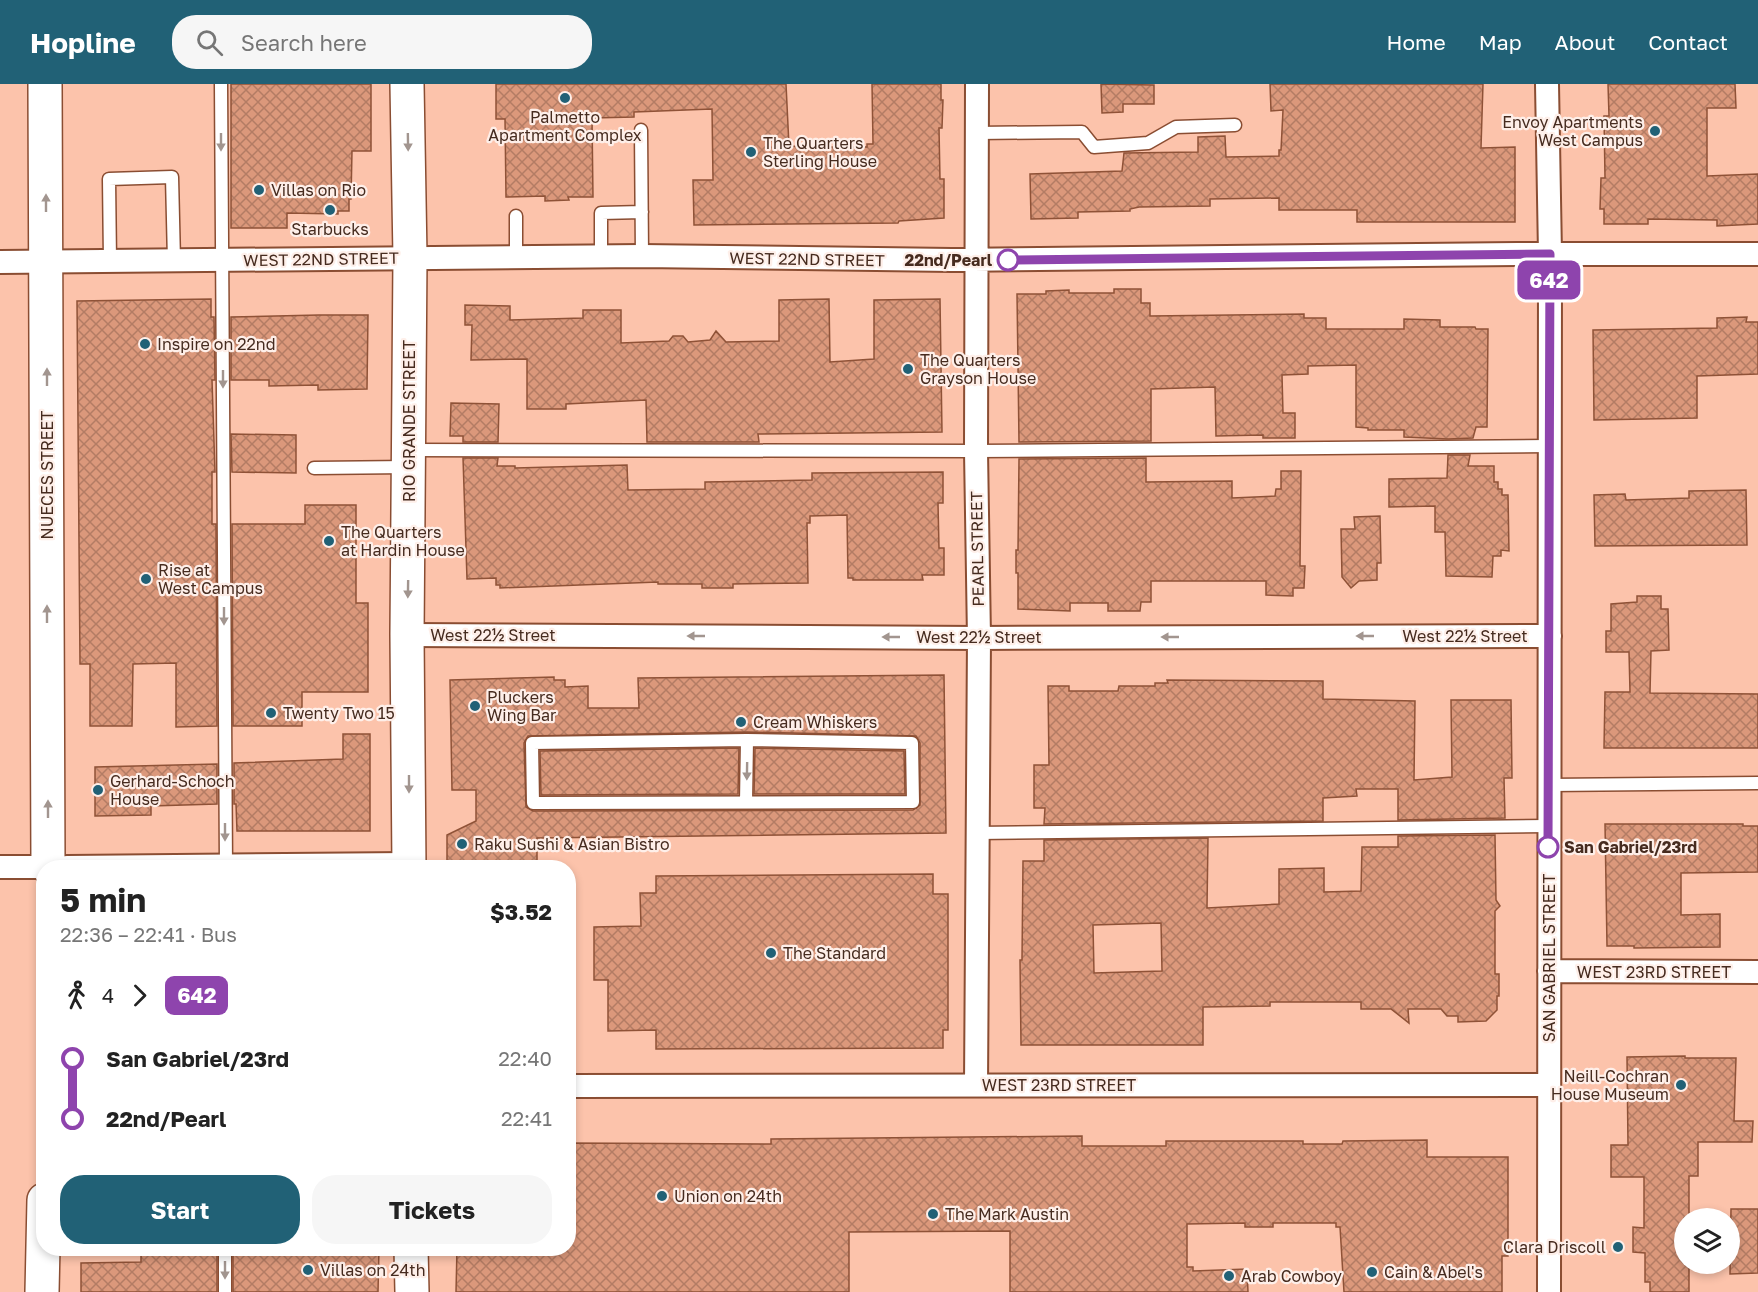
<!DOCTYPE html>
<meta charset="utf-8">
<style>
body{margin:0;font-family:"Golos Text",sans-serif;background:#f6f6f6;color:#222;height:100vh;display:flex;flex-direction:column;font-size:22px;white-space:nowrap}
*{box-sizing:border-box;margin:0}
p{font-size:20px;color:#767676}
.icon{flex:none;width:33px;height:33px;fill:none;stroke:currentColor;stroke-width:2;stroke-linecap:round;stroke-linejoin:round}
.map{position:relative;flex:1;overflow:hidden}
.panel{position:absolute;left:36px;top:776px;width:540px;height:396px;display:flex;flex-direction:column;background:#fff;border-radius:24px;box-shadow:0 3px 9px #0003}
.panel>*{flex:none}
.badge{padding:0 12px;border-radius:9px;font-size:21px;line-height:39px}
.tools{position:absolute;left:1674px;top:1124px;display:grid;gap:12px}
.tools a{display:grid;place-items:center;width:66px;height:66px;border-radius:50%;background:#fff;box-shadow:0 3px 9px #0003;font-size:30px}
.map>.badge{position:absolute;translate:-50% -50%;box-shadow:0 0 0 3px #fff}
.legs{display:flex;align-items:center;gap:9px;height:66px;padding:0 24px;font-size:20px}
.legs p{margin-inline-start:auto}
.head{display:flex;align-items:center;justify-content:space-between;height:102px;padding:0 24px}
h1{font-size:33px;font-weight:700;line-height:45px}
.primary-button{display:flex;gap:12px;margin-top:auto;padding:12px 24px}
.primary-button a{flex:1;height:69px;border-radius:24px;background:#216176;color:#fff;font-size:24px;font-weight:700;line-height:69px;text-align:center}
.primary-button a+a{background:#f6f6f6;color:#222}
ul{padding:0 24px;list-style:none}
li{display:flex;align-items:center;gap:21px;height:60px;font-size:22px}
li i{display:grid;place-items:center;width:9px;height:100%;margin:0 8px;background:currentColor}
li i::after{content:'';width:15px;height:15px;margin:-8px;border:4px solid;border-radius:50%;background:#fff}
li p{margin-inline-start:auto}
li:first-child i{background:linear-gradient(#0000 50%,currentColor 0)}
li:last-child i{background:linear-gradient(currentColor 50%,#0000 0)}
header{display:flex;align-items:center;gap:36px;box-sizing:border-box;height:84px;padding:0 30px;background:#216176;color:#fff}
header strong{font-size:28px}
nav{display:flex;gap:33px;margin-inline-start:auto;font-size:21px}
.search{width:420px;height:54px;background:#f6f6f6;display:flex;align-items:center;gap:15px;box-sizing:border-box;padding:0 21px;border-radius:24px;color:#767676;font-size:22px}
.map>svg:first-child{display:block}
.building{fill:url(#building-cross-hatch);stroke:#8f5237;stroke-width:1.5;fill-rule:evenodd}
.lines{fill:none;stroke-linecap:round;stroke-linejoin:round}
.lane-casing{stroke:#8a4d32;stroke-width:15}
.street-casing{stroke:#8a4d32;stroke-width:26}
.secondary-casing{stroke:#8a4d32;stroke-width:36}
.lane{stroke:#fff;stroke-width:12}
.street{stroke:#fff;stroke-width:22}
.secondary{stroke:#fff;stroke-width:33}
.oneway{fill:#a2958f}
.line-1-casing{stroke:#fff;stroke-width:14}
.line-1{stroke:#8e44ad;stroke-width:9}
.poi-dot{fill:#216176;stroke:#feefe9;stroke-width:2}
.stop-1-dot{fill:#fff;stroke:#8e44ad;stroke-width:3}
.labels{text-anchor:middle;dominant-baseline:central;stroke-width:4.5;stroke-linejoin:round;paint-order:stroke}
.poi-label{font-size:16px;fill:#462b1f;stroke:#feefe9;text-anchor:start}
.street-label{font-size:16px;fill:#462b1f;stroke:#feefe9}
.stop-label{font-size:16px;font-weight:bold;fill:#462b1f;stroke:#feefe9;text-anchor:end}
</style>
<header>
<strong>Hopline</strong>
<div class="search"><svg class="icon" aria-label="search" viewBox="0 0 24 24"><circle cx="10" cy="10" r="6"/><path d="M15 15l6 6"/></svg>Search here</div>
<nav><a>Home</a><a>Map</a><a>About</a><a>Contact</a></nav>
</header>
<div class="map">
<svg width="1758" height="1208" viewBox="0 0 1758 1208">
<defs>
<pattern id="building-cross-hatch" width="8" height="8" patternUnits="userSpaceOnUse" patternTransform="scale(1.5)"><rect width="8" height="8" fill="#db987b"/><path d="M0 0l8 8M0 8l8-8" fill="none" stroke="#b37c64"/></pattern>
</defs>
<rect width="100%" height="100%" fill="#fcc3ab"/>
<!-- building -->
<path class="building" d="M231,0H371V67H352L351,115H349V127H338V130L287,129V144H231Z
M496,0H786L789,62L832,63H867V60H873L872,0H941V16H943L942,44H939L940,95H944V134L899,137L898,139L694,141L693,96H713L712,25L634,28V33L592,34L593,113H568L569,116L545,117V112L506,113L505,35H496Z
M1101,0L1154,1V20H1123V28L1102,29Z
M1270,0H1483L1481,64L1515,63V138H1357V126H1279V114L1210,115V122L1139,123L1130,125V127L1078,128V134L1031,135L1030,90L1122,87L1124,69L1198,68V53L1225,52L1226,73L1279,72V66H1281L1283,26L1271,27Z
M1608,0H1735L1736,24H1707V92L1758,90V140L1717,142V136L1648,135V140H1604V125H1600L1601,94H1605L1604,32H1609Z
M1114,205H1141V219H1150V232L1304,230V234H1326V245H1404V235L1440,236V243H1475L1476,245H1488L1487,343H1476L1473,354L1448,355L1404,353V346H1368V344L1356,343V281L1308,282V290L1282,291L1283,329H1295V354H1263V351L1216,352L1215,303L1151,305V357L1019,358L1017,210H1046V207L1069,206V209H1114Z
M211,215V233H214L215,296H212L215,388H212V440H216L217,642L176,643V579L133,580L132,642H90V580H80L77,217Z
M829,215L830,278L874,275V216L940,215L942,348L758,350L759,358H647L646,316L566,320V325H527V275L471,276L472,241H465V221L510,222V236L583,234V226H621V259L669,257L673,252H683L688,258L710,256L716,247L726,258L779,257V216Z
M319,231H368L367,305L318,306V301L269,302V296H231V233Z
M1747,233L1746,238H1758V290L1697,292V334L1594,336L1593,246L1717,244V234Z
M451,319L499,320L498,358H463V352H450Z
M231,350L296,351V389L232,388Z
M1448,371H1470L1468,382H1494V398H1498V405H1502V411H1508L1509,467L1501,466V472H1493L1492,493L1446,492L1445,448H1435V422L1389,423V395L1447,394Z
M463,374H498L497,382H515V384L627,381L628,406L705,405V398L812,396V389L943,388V419H938L939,464H944V491H922L923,496H853V494H848L847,431L810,432V439H807L808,499L733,500V504H702V500H658V498L500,504V501H496V494L467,495Z
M1146,374V398L1232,397V414L1275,412L1276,405H1281V387H1301L1300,482H1305L1304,504H1293V512L1266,511V497H1151V518H1141L1140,527H1108V519H1070V527L1018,525V489H1016V466H1018L1019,375Z
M1746,406L1747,461L1595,462L1594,411L1625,410L1626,416L1689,414V407Z
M305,421H356V519H368V608H302V642H233L232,440H305Z
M1380,432L1381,479H1377V496L1359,497L1351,504L1342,493L1341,445H1355L1354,433Z
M1637,512H1661V525H1668L1669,566L1651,567L1650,609L1758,610V664H1604L1605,608H1630L1629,568H1606V547H1611V520L1637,518Z
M944,591L946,749L537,754V783H447V751L476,737V706H452L450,596L554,593V596H565V603L588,602V624H639L638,594ZM747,648L916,652L920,659V721L913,726L533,727L526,723L524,659L528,652Z
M1167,596L1323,597V615L1415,617L1414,696L1452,693L1451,616H1511L1512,694H1504L1505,734L1398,736V705H1356L1357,712L1323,714V737L1044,740L1045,724H1034V681H1049L1048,602H1069V607H1118L1119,602H1155V599H1168Z
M343,650H370V747H237L236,720H234V679L343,675Z
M739,664L738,710L541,711L540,667Z
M755,664L904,667L905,710H754Z
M217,680V720L151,722V731L95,732V683Z
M1605,740H1743V742H1758V788L1681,789V831L1720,830V863L1634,864V862H1607Z
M1495,751L1496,816L1500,822L1495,827V890H1499V912H1497V926L1486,937L1458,938V932H1447L1441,925H1408L1409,939L1391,925H1361V918H1270V922L1203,923V961H1021L1020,876H1022L1023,777H1044V756L1208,754L1207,824L1279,820V785L1324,784V808L1361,807L1362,763H1398V752ZM1161,839L1162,887L1094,889L1093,841Z
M933,790V810H948V946H943V964L656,965V946L608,947V896H594V843L641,842L640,809H656V792Z
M1685,972V974H1736L1734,1037H1753L1752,1058H1698V1092H1689V1134H1684V1179H1689V1208H1650V1198H1645V1169L1633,1168V1143L1644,1144V1093H1611V1061H1628L1627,973Z
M1082,1052V1062H1166V1057H1303V1060H1342L1343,1057L1427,1056V1073H1508V1172H1502V1208H1344L1340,1143H1336V1139H1273V1143H1245V1139L1187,1140V1183H1193V1187L1247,1185L1248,1208H1010V1147L849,1148V1208H456L457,1164H568V1059L771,1060V1055Z
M1731,1125H1758V1189L1730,1190Z
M141,1164H217V1208H81V1179L141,1178Z
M233,1164H379L378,1208H233Z"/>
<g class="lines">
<!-- lane casing -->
<g class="lane-casing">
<path id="lane" d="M221,0L226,783
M641,46L642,172
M977,49L1082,48L1094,63L1148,59L1176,43L1235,41
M601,172V129L642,128
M516,173V132
M110,177L109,95L172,93L174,177
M410,366L976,367L1549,362
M314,384L408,383
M747,656L912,659L913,718L533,719L532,659Z
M1549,701L1758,699
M746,718L747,656
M977,749L1548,742
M225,1208V1164"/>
</g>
<!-- street casing -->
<g class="street-casing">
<path id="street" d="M1547,0L1550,170L1549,1208
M0,178L642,172L952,176L1517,170H1758
M407,551L979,554L1550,552
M0,783H44
M67,783L409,780
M1549,887L1758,888
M976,1001L979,554L976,367L977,0
M568,1002L1549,1001"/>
</g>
<!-- secondary casing -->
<g class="secondary-casing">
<path id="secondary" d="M45,0L48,783
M407,0L410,173L407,551L409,783
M411,1164L412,1208
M42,1208L44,1116"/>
</g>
<!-- lane -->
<use href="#lane" class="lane"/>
<!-- street -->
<use href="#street" class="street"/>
<!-- secondary -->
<use href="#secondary" class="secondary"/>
</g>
<!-- one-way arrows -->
<defs><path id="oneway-solid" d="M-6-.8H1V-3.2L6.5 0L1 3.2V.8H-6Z" transform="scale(1.5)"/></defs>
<g class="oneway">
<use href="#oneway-solid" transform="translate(221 58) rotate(90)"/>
<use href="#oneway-solid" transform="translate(408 58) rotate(89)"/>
<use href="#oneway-solid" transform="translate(46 119) rotate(-90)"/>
<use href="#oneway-solid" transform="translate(47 293) rotate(-90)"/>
<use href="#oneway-solid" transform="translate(223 295) rotate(90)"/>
<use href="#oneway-solid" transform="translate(408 505) rotate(91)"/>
<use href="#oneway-solid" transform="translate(47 530) rotate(-90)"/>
<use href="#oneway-solid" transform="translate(224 532) rotate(90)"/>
<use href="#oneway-solid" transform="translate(696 552) rotate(-180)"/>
<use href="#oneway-solid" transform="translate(1365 552) rotate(180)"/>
<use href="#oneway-solid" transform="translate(891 553) rotate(-180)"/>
<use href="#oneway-solid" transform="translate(1170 553) rotate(180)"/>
<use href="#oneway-solid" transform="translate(747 687) rotate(91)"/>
<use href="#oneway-solid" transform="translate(409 700) rotate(90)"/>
<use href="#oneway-solid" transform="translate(48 725) rotate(-90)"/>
<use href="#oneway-solid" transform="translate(225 748) rotate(90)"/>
<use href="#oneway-solid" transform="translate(225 1186) rotate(90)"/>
</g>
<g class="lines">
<!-- line-1 casing -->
<g class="line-1-casing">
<path id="line-1" d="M1008,176L1550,170L1548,763"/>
</g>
<!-- line-1 -->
<use href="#line-1" class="line-1"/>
</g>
<!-- markers -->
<g class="poi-dot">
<circle cx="565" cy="14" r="6"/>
<circle cx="1655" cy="47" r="6"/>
<circle cx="751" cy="68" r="6"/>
<circle cx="259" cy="106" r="6"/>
<circle cx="330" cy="126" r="6"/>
<circle cx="145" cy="260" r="6"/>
<circle cx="908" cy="285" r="6"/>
<circle cx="329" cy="457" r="6"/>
<circle cx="146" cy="495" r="6"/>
<circle cx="475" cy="622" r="6"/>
<circle cx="271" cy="629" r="6"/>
<circle cx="741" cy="638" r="6"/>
<circle cx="98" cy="706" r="6"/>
<circle cx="462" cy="760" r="6"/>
<circle cx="771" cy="869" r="6"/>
<circle cx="1681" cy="1001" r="6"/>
<circle cx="662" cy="1112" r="6"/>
<circle cx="933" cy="1130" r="6"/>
<circle cx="1618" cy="1163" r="6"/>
<circle cx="308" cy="1186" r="6"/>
<circle cx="1372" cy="1188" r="6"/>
<circle cx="1229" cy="1192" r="6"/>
</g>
<g class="stop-1-dot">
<circle cx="1008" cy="176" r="10"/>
<circle cx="1548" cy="763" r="10"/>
</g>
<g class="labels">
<!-- poi labels -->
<g class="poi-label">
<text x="565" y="33" text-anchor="middle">Palmetto<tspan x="565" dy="18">Apartment Complex</tspan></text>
<text x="1643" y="38" text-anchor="end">Envoy Apartments<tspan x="1643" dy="18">West Campus</tspan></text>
<text x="763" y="59">The Quarters<tspan x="763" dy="18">Sterling House</tspan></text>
<text x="271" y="106">Villas on Rio</text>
<text x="330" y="145" text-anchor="middle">Starbucks</text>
<text x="157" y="260">Inspire on 22nd</text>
<text x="920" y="276">The Quarters<tspan x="920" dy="18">Grayson House</tspan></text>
<text x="341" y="448">The Quarters<tspan x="341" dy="18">at Hardin House</tspan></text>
<text x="158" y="486">Rise at<tspan x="158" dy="18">West Campus</tspan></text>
<text x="487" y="613">Pluckers<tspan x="487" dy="18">Wing Bar</tspan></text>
<text x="283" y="629">Twenty Two 15</text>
<text x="753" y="638">Cream Whiskers</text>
<text x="110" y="697">Gerhard-Schoch<tspan x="110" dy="18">House</tspan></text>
<text x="474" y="760">Raku Sushi &amp; Asian Bistro</text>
<text x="783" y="869">The Standard</text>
<text x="1669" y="992" text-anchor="end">Neill-Cochran<tspan x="1669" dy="18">House Museum</tspan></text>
<text x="674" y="1112">Union on 24th</text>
<text x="945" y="1130">The Mark Austin</text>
<text x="1606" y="1163" text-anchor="end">Clara Driscoll</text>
<text x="320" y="1186">Villas on 24th</text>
<text x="1384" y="1188">Cain &amp; Abel's</text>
<text x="1241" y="1192">Arab Cowboy</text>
</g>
<!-- street labels -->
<g class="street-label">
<text transform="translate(321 175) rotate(-1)">WEST 22ND STREET</text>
<text transform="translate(807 175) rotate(1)">WEST 22ND STREET</text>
<text transform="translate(409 337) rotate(-90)">RIO GRANDE STREET</text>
<text transform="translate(47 391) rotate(-90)">NUECES STREET</text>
<text transform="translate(977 465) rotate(-91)">PEARL STREET</text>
<text x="493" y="551">West 22½ Street</text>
<text x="1465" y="552">West 22½ Street</text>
<text x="979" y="553">West 22½ Street</text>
<text transform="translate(1549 874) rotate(-90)">SAN GABRIEL STREET</text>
<text x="1654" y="888">WEST 23RD STREET</text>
<text x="1059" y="1001">WEST 23RD STREET</text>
</g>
<!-- stop labels -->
<g class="stop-label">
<text x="992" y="176">22nd/Pearl</text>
<text x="1564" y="763" text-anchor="start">San Gabriel/23rd</text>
</g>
</g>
</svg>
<div class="tools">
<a><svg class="icon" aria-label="layers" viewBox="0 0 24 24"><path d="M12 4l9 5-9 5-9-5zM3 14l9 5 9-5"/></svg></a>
</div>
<b class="badge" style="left:1549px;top:196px;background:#8e44ad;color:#fff">642</b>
<section class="panel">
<div class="head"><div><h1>5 min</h1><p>22:36 – 22:41 · Bus</p></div><b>$3.52</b></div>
<div class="legs"><svg class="icon" aria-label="walk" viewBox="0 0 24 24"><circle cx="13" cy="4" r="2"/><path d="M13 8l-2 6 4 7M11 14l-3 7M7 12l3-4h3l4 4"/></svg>4<svg class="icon" aria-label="forward" viewBox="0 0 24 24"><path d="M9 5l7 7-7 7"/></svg><b class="badge" style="background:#8e44ad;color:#fff">642</b></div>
<ul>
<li><i style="color:#8e44ad"></i><b>San Gabriel/23rd</b><p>22:40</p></li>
<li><i style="color:#8e44ad"></i><b>22nd/Pearl</b><p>22:41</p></li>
</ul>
<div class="primary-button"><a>Start</a><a>Tickets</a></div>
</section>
</div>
